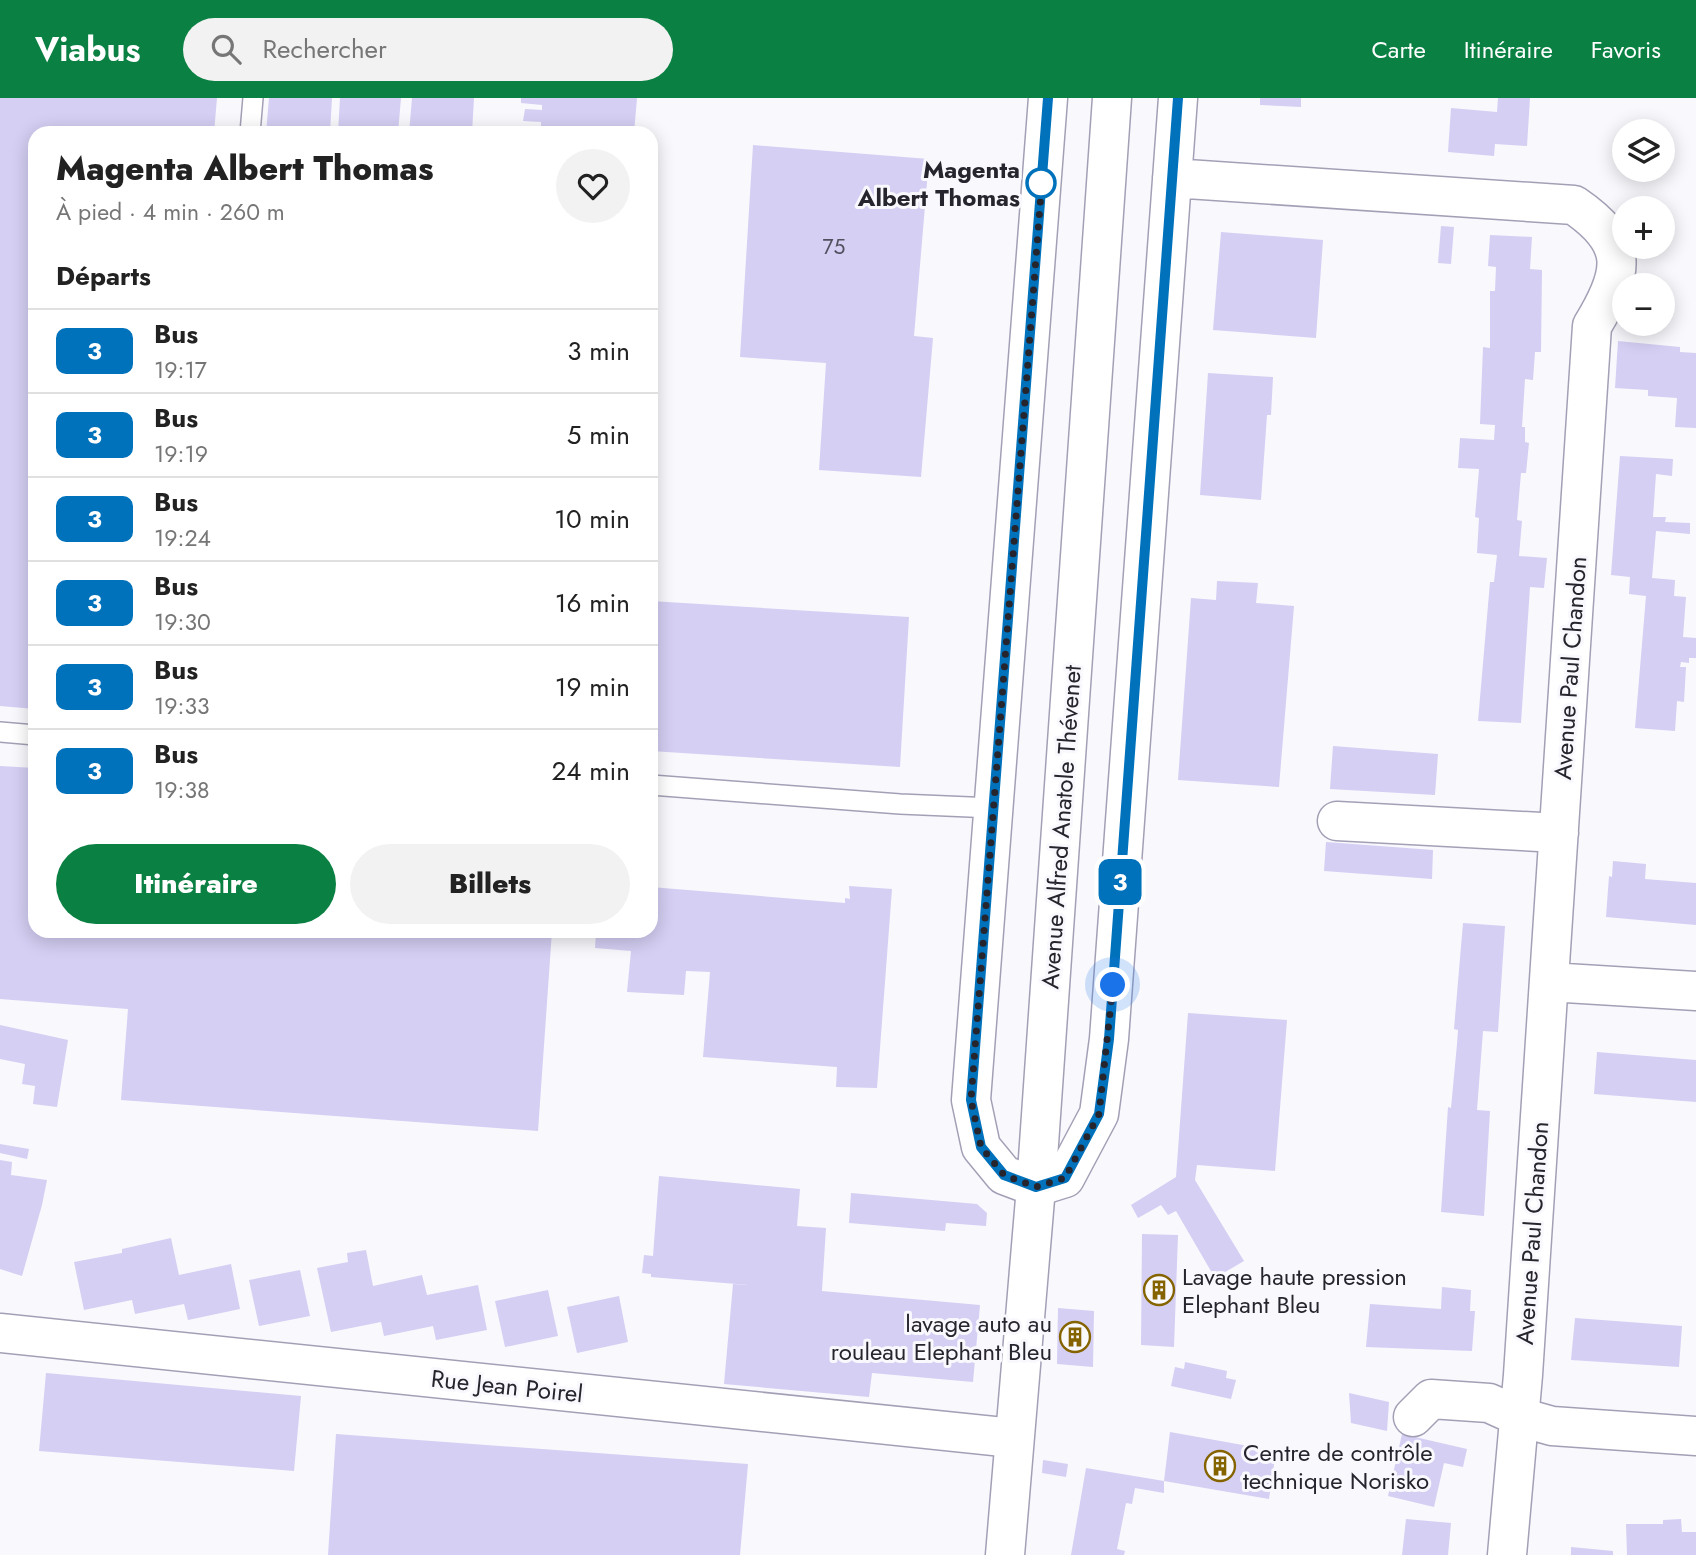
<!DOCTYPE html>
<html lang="fr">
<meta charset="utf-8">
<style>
body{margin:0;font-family:Jost,sans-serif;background:#f2f2f2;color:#222;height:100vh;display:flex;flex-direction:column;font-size:26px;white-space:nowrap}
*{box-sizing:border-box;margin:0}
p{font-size:23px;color:#767676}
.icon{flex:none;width:38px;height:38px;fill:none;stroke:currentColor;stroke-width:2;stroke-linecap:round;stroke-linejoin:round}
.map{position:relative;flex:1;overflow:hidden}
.sheet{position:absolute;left:28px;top:28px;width:630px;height:812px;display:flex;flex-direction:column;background:#fff;border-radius:21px;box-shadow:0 4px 18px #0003}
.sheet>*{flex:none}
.badge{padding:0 14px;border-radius:10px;font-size:24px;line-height:46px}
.controls{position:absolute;left:1612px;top:21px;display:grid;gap:14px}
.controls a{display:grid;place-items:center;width:63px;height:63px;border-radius:50%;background:#fff;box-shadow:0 4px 18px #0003;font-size:35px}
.you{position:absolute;width:35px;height:35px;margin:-18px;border:5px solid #fff;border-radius:50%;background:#1a73e8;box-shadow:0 0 0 10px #1a73e833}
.map>.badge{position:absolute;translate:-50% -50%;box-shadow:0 0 0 4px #fff}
h2{padding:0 28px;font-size:26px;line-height:63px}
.round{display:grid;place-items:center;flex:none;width:74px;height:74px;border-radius:37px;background:#f2f2f2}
.summary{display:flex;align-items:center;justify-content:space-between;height:119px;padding:0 28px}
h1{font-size:33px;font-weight:800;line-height:52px}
.primary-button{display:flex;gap:14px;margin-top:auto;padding:14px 28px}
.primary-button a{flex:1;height:80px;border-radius:42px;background:#0b8043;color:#fff;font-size:28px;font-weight:800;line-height:80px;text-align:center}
.primary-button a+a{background:#f2f2f2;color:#222}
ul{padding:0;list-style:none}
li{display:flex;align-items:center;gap:21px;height:84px;padding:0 28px;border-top:2px solid #e0e0e0}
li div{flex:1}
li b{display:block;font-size:26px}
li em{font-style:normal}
li .badge{min-width:77px;font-weight:700;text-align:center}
header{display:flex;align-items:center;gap:42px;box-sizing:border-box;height:98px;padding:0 35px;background:#0b8043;color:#fff}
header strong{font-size:33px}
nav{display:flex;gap:38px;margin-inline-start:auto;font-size:24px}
.search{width:490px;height:63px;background:#f2f2f2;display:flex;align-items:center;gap:18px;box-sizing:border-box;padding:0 24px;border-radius:38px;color:#767676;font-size:26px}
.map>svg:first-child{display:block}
.building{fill:#d4cff3}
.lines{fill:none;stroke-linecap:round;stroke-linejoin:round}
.service-casing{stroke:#a3a0b6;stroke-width:22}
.minor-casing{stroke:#a3a0b6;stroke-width:41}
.secondary-casing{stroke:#a3a0b6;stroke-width:41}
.service{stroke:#fff;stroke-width:19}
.minor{stroke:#fff;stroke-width:38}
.secondary{stroke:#fff;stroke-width:38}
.line-casing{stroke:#fff;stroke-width:16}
.line{stroke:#0072bc;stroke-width:10}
.walk{stroke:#26252e;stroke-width:7;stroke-dasharray:0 12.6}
.stop-dot{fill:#fff;stroke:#0072bc;stroke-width:3.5}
.labels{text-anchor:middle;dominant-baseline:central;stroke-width:6;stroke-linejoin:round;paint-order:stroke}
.number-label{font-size:21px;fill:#52505f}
.stop-label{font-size:24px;font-weight:bold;fill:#26252e;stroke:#f9f8fd;text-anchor:end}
.street-label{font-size:24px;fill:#26252e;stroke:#f9f8fd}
.poi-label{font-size:24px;fill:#26252e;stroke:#f9f8fd;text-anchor:start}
</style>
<header>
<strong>Viabus</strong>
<div class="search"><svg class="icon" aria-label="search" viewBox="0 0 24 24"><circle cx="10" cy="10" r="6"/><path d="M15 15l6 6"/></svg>Rechercher</div>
<nav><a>Carte</a><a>Itinéraire</a><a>Favoris</a></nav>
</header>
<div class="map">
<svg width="1696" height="1457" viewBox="0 0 1696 1457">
<rect width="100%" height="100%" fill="#f9f8fd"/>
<!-- building -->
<path class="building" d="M0,0H217L214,35H35V611L0,608Z
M269,0H332L330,35H266Z
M340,0H401L398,35H338Z
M412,0H474L472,35H409Z
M521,0H637L634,35H541V24L523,23L525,11L542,12V7L521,5Z
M1260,0H1301V9L1260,7Z
M1498,0H1530L1527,48L1495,46L1494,58L1448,54L1451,10L1497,14Z
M753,47L929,61L914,238L933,240L921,379L819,372L826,265L740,259Z
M1441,128L1454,129L1451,166L1438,165Z
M1221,134L1323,142L1316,240L1213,232Z
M1490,137L1532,139L1530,171L1542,172L1541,254H1535L1533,282L1525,281L1522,329H1525V344L1529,345L1526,375H1521L1517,422L1522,423L1519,458L1547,460L1544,490L1530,489L1521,625L1478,623L1490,484H1494L1497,457L1477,455L1479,420L1475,419L1479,371L1458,370L1460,340L1494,342L1495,327L1480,326L1483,249L1490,250V193H1495L1496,169L1488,168Z
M1618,243L1680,249V254L1696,255V330L1675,329L1677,300L1648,298V292L1615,290Z
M1208,275L1273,279L1271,317H1267L1261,402L1200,397Z
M1620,358L1673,361L1672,378L1656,376L1653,419H1666L1665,424L1690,425V436L1656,433L1652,480L1675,482L1674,498L1686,499L1683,539L1696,540V560H1689V565L1681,564L1680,569H1686L1684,604L1677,603L1675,633L1635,630L1646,498L1629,496L1630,479L1611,477Z
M1217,483L1258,485L1256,505L1294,508L1279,689L1178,682L1191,500L1216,502Z
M651,503L909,519L900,669L651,653Z
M1333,648L1438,656L1435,697L1330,691Z
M0,668L35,670V833H552L538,1033L121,1002L128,911L0,901Z
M1326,744L1433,752L1432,781L1324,773Z
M1613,763L1646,766L1645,781L1696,785V827L1606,819L1609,778L1612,779Z
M849,788L892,791L877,990L836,989L837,969L703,959L710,874L686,873L684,897L627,894L631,853L595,850L596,833H651V789L845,805V800L850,801Z
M1463,825L1505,828L1498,934L1483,933L1477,1012L1490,1013L1484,1118L1441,1114L1448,1009L1451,1010L1457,946L1458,932L1454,931Z
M1188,915L1287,922L1275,1073L1197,1067L1195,1082L1244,1163L1215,1180L1176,1113L1168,1117L1161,1107L1138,1120L1131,1107L1176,1079Z
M0,927L68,942L57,1009L33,1006L35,988L22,986L25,966L0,961Z
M1597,954L1696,962V1004L1594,996Z
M0,1046L29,1051L27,1061L0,1055Z
M0,1062L12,1064L11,1077L47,1082L42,1107L22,1178L0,1171Z
M659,1078L800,1091L797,1128L826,1130L822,1193L980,1207L973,1284L872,1275L869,1299L724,1286L733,1186L749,1187L651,1179V1176L642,1175L644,1157L653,1158Z
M851,1095L977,1106L987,1115L986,1128L946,1125L945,1133L849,1125Z
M1142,1136L1178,1137L1174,1249L1141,1247Z
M171,1140L179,1177L231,1166L240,1211L188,1222L184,1206L135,1216L132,1202L84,1212L74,1164L122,1155V1151Z
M366,1152L373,1188L422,1177L427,1197L478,1187L487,1232L436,1242L433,1228L384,1238L381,1224L331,1234L317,1170L348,1164L347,1155Z
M300,1172L310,1218L259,1228L249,1182Z
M1442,1189L1471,1192L1470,1213H1475L1472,1253L1366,1249L1370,1206L1441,1211Z
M548,1192L558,1238L505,1249L495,1203Z
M619,1198L628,1244L577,1255L567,1209Z
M1058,1210L1094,1213L1093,1269L1057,1266Z
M1575,1220L1682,1228L1679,1269L1571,1262Z
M1185,1264L1227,1273L1226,1280L1236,1282L1231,1301L1171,1288L1175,1269L1184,1271Z
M46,1275L301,1298L294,1373L39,1353Z
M1349,1295L1389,1304L1387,1333L1351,1325Z
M1170,1334L1276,1353L1269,1401L1164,1383V1395L1135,1390L1132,1406L1126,1405L1117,1451L1125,1453L1124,1457H1071L1086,1370L1164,1383Z
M336,1336L748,1366L740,1457H328Z
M1402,1336L1467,1351L1463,1369L1444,1365L1434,1409L1388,1398Z
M1043,1362L1068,1366L1066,1379L1042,1375Z
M1406,1421L1451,1425L1448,1457H1402Z
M1681,1421L1682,1434H1696V1457H1627L1626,1426H1663V1422Z
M1571,1449L1613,1453V1457H1571Z"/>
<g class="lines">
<!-- service casing -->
<g class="service-casing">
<path id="service" d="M250,35L253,0
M0,634L35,637
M651,687L900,706L993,710"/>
</g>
<!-- minor casing -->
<g class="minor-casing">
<path id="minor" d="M1048,0L971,1002L981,1049L1004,1077L1036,1089L1065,1080L1099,1016L1109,941L1178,0
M1172,80L1574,107C1630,145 1625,174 1592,228L1523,1277L1507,1457
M1337,723L1559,735
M1549,884L1696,893
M0,1235L1013,1340
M1413,1319L1431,1301L1489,1305L1520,1319L1552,1328L1696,1338"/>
</g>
<!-- secondary casing -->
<g class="secondary-casing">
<path id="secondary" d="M1005,1457L1036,1089L1112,0"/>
</g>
<!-- service -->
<use href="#service" class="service"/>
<!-- minor -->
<use href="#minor" class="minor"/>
<!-- secondary -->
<use href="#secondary" class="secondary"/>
</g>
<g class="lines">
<!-- line casing -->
<g class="line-casing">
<path id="line" d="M1048,0L971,1002L981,1049L1004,1077L1036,1089L1065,1080L1099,1016L1109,941L1178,0"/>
</g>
<!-- line -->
<use href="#line" class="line"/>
<!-- walk -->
<path class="walk" d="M1041,85L1042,82L971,1002L981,1049L1004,1077L1036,1089L1065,1080L1099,1016L1113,887"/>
</g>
<!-- icons -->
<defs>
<g id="building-ring" transform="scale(1.575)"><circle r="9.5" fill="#f9f8fd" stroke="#856400" stroke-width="1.5"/><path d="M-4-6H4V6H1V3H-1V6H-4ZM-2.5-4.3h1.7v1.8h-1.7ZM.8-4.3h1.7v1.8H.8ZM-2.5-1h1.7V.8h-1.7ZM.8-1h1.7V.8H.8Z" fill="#856400"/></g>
</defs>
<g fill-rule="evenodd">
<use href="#building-ring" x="1159" y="1192"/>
<use href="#building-ring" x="1075" y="1239"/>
<use href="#building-ring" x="1220" y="1368"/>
</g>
<!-- markers -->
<circle class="stop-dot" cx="1041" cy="85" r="14"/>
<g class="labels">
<!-- number labels -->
<g class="number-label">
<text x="834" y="149">75</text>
</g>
<!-- stop labels -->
<g class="stop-label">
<text x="1020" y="71">Magenta<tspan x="1020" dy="28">Albert Thomas</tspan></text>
</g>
<!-- street labels -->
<g class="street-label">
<text transform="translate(1570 570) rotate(-86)">Avenue Paul Chandon</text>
<text transform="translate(1061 729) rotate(-86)">Avenue Alfred Anatole Thévenet</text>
<text transform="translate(1532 1135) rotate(-86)">Avenue Paul Chandon</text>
<text transform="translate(507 1288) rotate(6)">Rue Jean Poirel</text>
</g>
<!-- poi labels -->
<g class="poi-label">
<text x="1182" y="1178">Lavage haute pression<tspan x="1182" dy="28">Elephant Bleu</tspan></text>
<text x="1052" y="1225" text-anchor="end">lavage auto au<tspan x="1052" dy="28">rouleau Elephant Bleu</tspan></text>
<text x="1243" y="1354">Centre de contrôle<tspan x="1243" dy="28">technique Norisko</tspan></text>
</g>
</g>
</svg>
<div class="controls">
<a><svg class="icon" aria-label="layers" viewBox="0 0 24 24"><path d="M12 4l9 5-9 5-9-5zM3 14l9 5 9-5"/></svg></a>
<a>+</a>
<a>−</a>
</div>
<div class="you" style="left:1113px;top:887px"></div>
<b class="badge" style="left:1120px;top:784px;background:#0072bc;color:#fff">3</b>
<section class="sheet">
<div class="summary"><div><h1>Magenta Albert Thomas</h1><p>À pied · 4 min · 260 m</p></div><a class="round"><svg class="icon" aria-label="heart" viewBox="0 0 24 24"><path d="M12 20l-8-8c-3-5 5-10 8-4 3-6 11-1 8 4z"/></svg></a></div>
<h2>Départs</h2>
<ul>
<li><span class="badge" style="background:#0072bc;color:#fff">3</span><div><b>Bus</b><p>19:17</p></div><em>3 min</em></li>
<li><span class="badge" style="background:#0072bc;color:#fff">3</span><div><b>Bus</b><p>19:19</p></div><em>5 min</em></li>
<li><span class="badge" style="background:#0072bc;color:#fff">3</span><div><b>Bus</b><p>19:24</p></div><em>10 min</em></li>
<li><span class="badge" style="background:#0072bc;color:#fff">3</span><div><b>Bus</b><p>19:30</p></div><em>16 min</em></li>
<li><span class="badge" style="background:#0072bc;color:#fff">3</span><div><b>Bus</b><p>19:33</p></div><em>19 min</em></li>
<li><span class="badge" style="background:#0072bc;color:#fff">3</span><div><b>Bus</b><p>19:38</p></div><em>24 min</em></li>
</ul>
<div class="primary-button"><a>Itinéraire</a><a>Billets</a></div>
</section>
</div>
